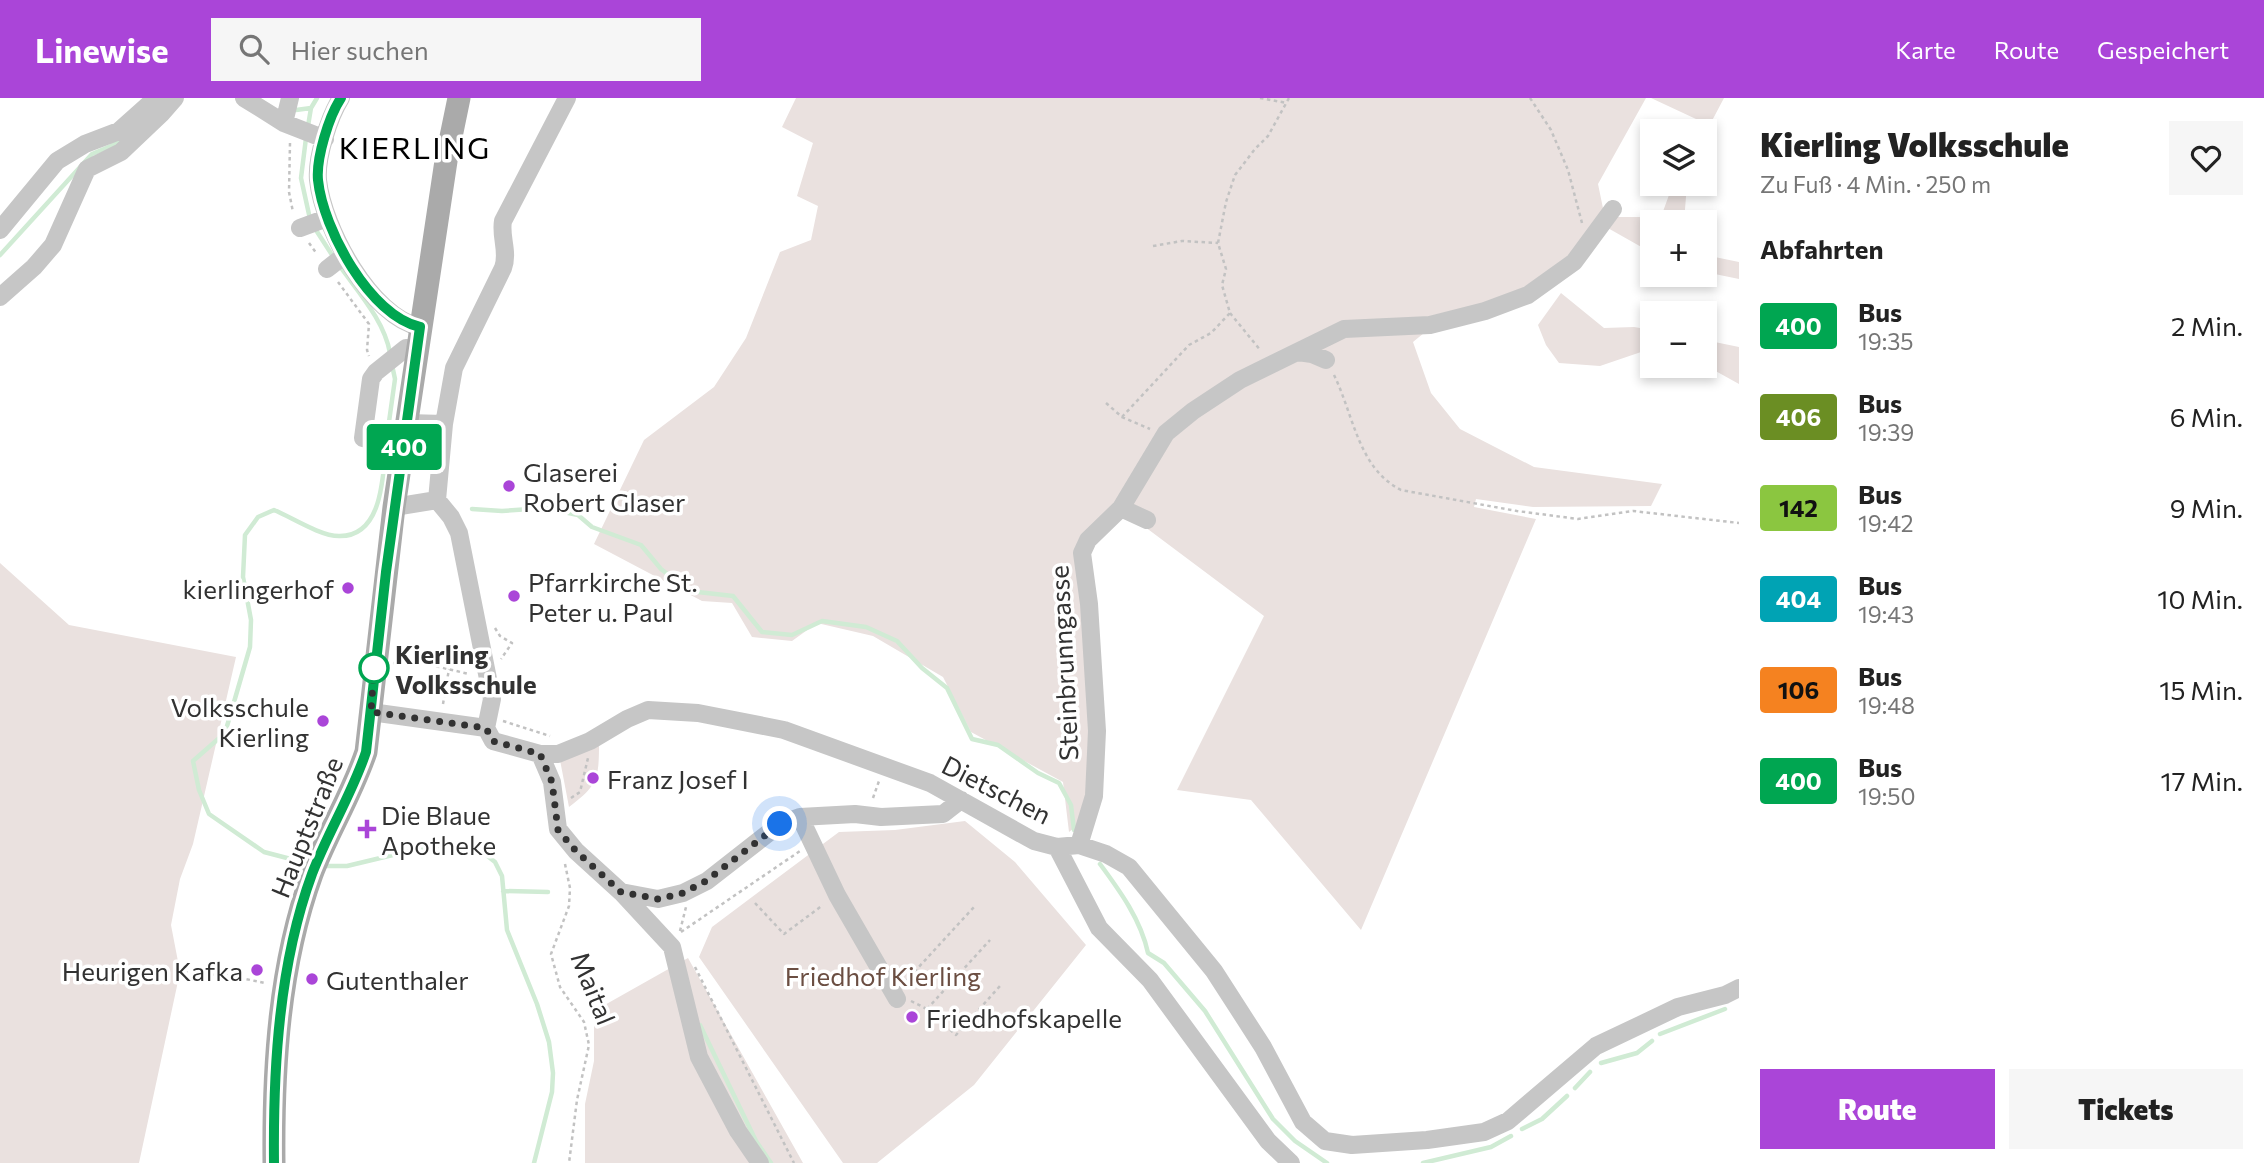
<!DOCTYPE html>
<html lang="de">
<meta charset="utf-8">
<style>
body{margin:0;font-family:Commissioner,sans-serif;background:#f6f6f6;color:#222;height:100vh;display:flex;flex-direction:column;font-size:26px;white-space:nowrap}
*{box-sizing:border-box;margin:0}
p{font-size:23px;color:#767676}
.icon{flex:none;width:38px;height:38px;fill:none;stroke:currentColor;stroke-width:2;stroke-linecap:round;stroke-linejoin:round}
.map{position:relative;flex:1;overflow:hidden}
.side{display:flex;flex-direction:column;background:#fff;width:525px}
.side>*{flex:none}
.badge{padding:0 14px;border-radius:5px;font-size:24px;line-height:46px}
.tools{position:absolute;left:1640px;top:21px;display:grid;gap:14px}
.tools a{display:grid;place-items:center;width:77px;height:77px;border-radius:0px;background:#fff;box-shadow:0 4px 10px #0003;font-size:35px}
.you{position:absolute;width:35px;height:35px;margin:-18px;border:5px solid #fff;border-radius:50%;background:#1a73e8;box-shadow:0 0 0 10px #1a73e833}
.map>.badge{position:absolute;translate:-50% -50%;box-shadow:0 0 0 4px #fff}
h2{padding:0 21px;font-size:26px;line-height:63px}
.round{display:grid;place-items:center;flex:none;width:74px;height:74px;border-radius:0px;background:#f6f6f6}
.head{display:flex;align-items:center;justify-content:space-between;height:119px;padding:0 21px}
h1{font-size:33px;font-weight:800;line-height:52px}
.button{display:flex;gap:14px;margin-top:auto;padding:14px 21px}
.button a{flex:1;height:80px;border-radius:0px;background:#aa45d8;color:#fff;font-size:28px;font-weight:800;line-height:80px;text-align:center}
.button a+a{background:#f6f6f6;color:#222}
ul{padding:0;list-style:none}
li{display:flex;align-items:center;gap:21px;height:91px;padding:0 21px}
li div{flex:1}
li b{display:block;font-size:26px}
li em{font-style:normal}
li .badge{min-width:77px;font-weight:700;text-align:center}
header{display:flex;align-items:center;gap:42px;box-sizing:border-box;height:98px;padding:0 35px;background:#aa45d8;color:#fff}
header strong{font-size:33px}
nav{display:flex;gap:38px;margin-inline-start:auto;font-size:24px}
.search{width:490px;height:63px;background:#f6f6f6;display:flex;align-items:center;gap:18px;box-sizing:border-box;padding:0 24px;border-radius:0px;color:#767676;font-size:26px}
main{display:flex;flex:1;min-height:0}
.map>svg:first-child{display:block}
.green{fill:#eae1df}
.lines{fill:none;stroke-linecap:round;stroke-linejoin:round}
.stream{stroke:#d0ebd4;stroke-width:4.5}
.path{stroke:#c2c2c2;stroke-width:2.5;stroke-dasharray:3.5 3.5;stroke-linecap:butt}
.minor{stroke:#c6c6c6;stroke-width:18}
.major{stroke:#aaa;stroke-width:23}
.line-casing{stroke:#fff;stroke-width:16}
.line{stroke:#00a651;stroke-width:10}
.walk{stroke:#323232;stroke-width:7;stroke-dasharray:0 12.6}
.poi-dot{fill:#aa45d8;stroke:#fff;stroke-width:2.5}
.stop-dot{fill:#fff;stroke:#00a651;stroke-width:3.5}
.labels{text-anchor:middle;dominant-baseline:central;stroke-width:7;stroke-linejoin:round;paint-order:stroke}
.poi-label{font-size:26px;fill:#323232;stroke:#fff;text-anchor:start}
.stop-label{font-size:26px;font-weight:bold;fill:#323232;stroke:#fff;text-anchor:start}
.street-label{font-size:26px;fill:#323232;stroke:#fff}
.park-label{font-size:26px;fill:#6b4e42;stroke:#fff}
.quarter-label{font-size:30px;letter-spacing:2px;fill:#000;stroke:#fff}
</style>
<header>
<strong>Linewise</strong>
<div class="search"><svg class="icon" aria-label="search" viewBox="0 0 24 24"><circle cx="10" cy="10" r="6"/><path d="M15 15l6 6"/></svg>Hier suchen</div>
<nav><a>Karte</a><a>Route</a><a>Gespeichert</a></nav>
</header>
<main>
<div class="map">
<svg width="1739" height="1065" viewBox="0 0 1739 1065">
<rect width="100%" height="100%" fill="#fff"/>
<!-- green -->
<path class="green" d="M796,0H1646L1598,86L1604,115L1570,157L1510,199L1430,230L1413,244L1431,295L1460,331L1534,369L1662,386L1651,408L1533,409L1476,401L1474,409L1536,421L1361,832L1251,702L1177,692L1264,518L1125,414L1075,459L1087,507L1093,632L1083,723L1069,734L1063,684L971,634L943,579L873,538L817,525L792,543L752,539L732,505L702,503L594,446L644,342L714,289L746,240L780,154L811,142L818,108L797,98L813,45L782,29Z
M1651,0H1724L1705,36L1704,33H1692L1696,21Z
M1673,86H1687L1684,124H1652V155L1606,129L1613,119H1661Z
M1705,157L1739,164V181L1705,174Z
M1561,195L1604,230L1634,229L1652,232V255L1644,253L1600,268L1559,265L1546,247L1538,227Z
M1705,242L1739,249V286L1712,271L1702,268H1704Z
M0,465L69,527L236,559L193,746L180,781L171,827L180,874L139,1065H0Z
M599,647C599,681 597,688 569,709L560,662Z
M965,723L1015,764L1086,847L974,987L877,1065H843L699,859L712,829L839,734L895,732Z
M688,860L803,1065H585V1006L594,963V913Z"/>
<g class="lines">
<!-- stream -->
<path class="stream" d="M296,12L311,10
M308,28L311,10L317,0
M306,40L301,80L310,121
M314,129L334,160
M0,157L92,56L111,48L125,39
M339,167C358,194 384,222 390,255
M387,338L395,281L392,267
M472,411L502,413L545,410L578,417L592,429L641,447L661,471L689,493L733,498L762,534L792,537L822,523L866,529L897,543L922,570L947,590L972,641L998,647L1038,675L1059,685L1071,707L1074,732
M310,766L264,754L209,716L199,692L193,663L225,635L250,549L251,522L243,479L245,437L258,419L274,412C291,419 320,438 339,438C383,439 383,377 386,347
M1100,766C1120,793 1141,822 1148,855L1164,865L1205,913L1273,1021L1295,1043L1327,1065
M322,768H347L422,750L470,744L495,764L502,778L507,832L537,906L549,944L553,975L552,994L534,1065
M503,793L548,794
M700,927L756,1043L771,1065
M1660,936L1725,911
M1601,965L1637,955L1652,943
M1575,990L1590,974
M1522,1031L1542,1021L1567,998
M1423,1065L1491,1049L1511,1038"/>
<!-- path -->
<path class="path" d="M1260,0L1287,5
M1530,0L1551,32L1568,72L1582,125
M290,45L289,94L293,114
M309,145L317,156
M1153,148L1182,143L1218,145
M338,184L369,226L367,252L369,258
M1230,215L1261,253
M1334,277C1354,318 1358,370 1401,392L1517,413L1578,421L1633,413L1739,425
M1106,305L1122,319L1150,331
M1122,319L1189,247L1211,235L1230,215L1222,187L1226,171L1218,145L1226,104L1235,77L1255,51L1268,38L1289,0
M495,530L500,538L512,545L501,561
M393,565L405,566V561L469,576
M443,606L449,571
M503,623L550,638
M571,700L580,694L588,660
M873,700L879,683
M565,766L570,790L569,808L551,856L560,889L584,924L589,947L577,1002L569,1065
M755,805L784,836L823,807
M680,833L686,809
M681,834L800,753
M695,869L794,1065
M184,874L231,878L265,885
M905,884L974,809
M911,903L927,911L956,937L1000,888
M927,911L990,842"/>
<!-- minor -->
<path class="minor" d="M244,0L284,25L325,41
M341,0C329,19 316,60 318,82C323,130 371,219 420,229
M284,25L290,0
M300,130L327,120
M0,132L57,63L85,46L119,33L156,0
M327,171L345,157
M0,199L34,169L53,147L87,71L121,54L161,16L175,0
M1298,254L1312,256L1326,262
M407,325L444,326
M404,346L363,340L371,281L376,274L406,250L418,251
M437,402L444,326L454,270L503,170C509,154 500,139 503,123L567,0
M437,402L451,419L459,435L492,601L486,630
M394,409L437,402
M1121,410L1147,422
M371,614L486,630
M486,630L493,643L540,656H558L590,643L627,621L648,612L698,615L784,632L930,685L1034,743L1057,749L1079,747L1106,756L1129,769L1214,873L1263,949L1303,1024L1325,1043L1352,1047L1427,1042L1484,1034L1508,1023L1596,948L1678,909L1725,897L1739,890
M540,656L552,684L558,731L576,753L621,794L672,849L699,959L738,1033L760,1065
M800,719L837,797L897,901
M1079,747L1094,698L1097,633L1089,506L1082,455L1088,442L1121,410L1166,335L1193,313L1240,282L1344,231L1430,227L1485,213L1528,197L1574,164L1613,111
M1057,749L1099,830L1150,882L1268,1043L1291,1065
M621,794L658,801L683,795L707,783L780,726L800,719L855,716L881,719L943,716L961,702"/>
<!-- major -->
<path class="major" d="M274,1065C273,969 279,867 312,776C328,734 352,696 366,654L394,409L446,63L459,0"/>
</g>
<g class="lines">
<!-- line casing -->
<g class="line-casing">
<path id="line" d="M274,1065C273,969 279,866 312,776C328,734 352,696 366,654L386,474L420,229C370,218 323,131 318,82C316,60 329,18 341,0"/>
</g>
<!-- line -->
<use href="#line" class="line"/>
<!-- walk -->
<path class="walk" d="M374,570L371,614L486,630L493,643L540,656L552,684L558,732L576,753L621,794L658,801L683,795L706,783L780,726"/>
</g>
<!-- markers -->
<g class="poi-dot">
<circle cx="509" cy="388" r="7"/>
<circle cx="348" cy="490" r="7"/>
<circle cx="514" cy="498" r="7"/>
<circle cx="323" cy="623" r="7"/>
<circle cx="593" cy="680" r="7"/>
<path d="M363.5 720.5h7v7h7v7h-7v7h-7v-7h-7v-7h7z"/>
<circle cx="257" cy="872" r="7"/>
<circle cx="312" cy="881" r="7"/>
<circle cx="912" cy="919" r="7"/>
</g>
<circle class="stop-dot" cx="374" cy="570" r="14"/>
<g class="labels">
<!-- poi labels -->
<g class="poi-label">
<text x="523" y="373">Glaserei<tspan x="523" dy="30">Robert Glaser</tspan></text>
<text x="528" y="483">Pfarrkirche St.<tspan x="528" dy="30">Peter u. Paul</tspan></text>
<text x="334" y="490" text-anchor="end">kierlingerhof</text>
<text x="309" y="608" text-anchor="end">Volksschule<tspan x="309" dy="30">Kierling</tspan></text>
<text x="607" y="680">Franz Josef I</text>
<text x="381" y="716">Die Blaue<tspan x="381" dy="30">Apotheke</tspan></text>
<text x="243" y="872" text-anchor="end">Heurigen Kafka</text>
<text x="326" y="881">Gutenthaler</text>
<text x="926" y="919">Friedhofskapelle</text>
</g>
<!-- stop labels -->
<g class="stop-label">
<text x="395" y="555">Kierling<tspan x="395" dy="30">Volksschule</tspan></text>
</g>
<!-- street labels -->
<g class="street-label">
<text transform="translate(1063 565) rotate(-93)">Steinbrunngasse</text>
<text transform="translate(997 691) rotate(27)">Dietschen</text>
<text transform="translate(306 729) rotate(-68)">Hauptstraße</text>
<text transform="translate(594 890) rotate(68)">Maital</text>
</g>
<!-- park labels -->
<g class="park-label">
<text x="883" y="877">Friedhof Kierling</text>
</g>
<!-- quarter labels -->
<g class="quarter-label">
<text x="415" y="48">KIERLING</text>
</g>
</g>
</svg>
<div class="tools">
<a><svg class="icon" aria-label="layers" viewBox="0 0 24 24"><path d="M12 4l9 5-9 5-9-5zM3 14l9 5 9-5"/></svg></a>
<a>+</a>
<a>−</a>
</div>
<div class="you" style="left:780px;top:726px"></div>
<b class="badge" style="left:404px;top:349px;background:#00a651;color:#fff">400</b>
</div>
<section class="side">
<div class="head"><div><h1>Kierling Volksschule</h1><p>Zu Fuß · 4 Min. · 250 m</p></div><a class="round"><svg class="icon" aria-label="heart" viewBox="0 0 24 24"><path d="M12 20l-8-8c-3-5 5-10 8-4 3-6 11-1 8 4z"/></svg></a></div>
<h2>Abfahrten</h2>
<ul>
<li><span class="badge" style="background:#00a651;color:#fff">400</span><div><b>Bus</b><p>19:35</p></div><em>2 Min.</em></li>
<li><span class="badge" style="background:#6b8e23;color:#fff">406</span><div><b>Bus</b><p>19:39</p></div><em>6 Min.</em></li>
<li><span class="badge" style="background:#8bc640;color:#111">142</span><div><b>Bus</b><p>19:42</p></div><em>9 Min.</em></li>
<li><span class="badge" style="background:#00a3b4;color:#fff">404</span><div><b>Bus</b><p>19:43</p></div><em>10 Min.</em></li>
<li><span class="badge" style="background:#f58220;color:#111">106</span><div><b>Bus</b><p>19:48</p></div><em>15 Min.</em></li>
<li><span class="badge" style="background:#00a651;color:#fff">400</span><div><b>Bus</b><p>19:50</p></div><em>17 Min.</em></li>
</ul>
<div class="button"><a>Route</a><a>Tickets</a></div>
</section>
</main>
